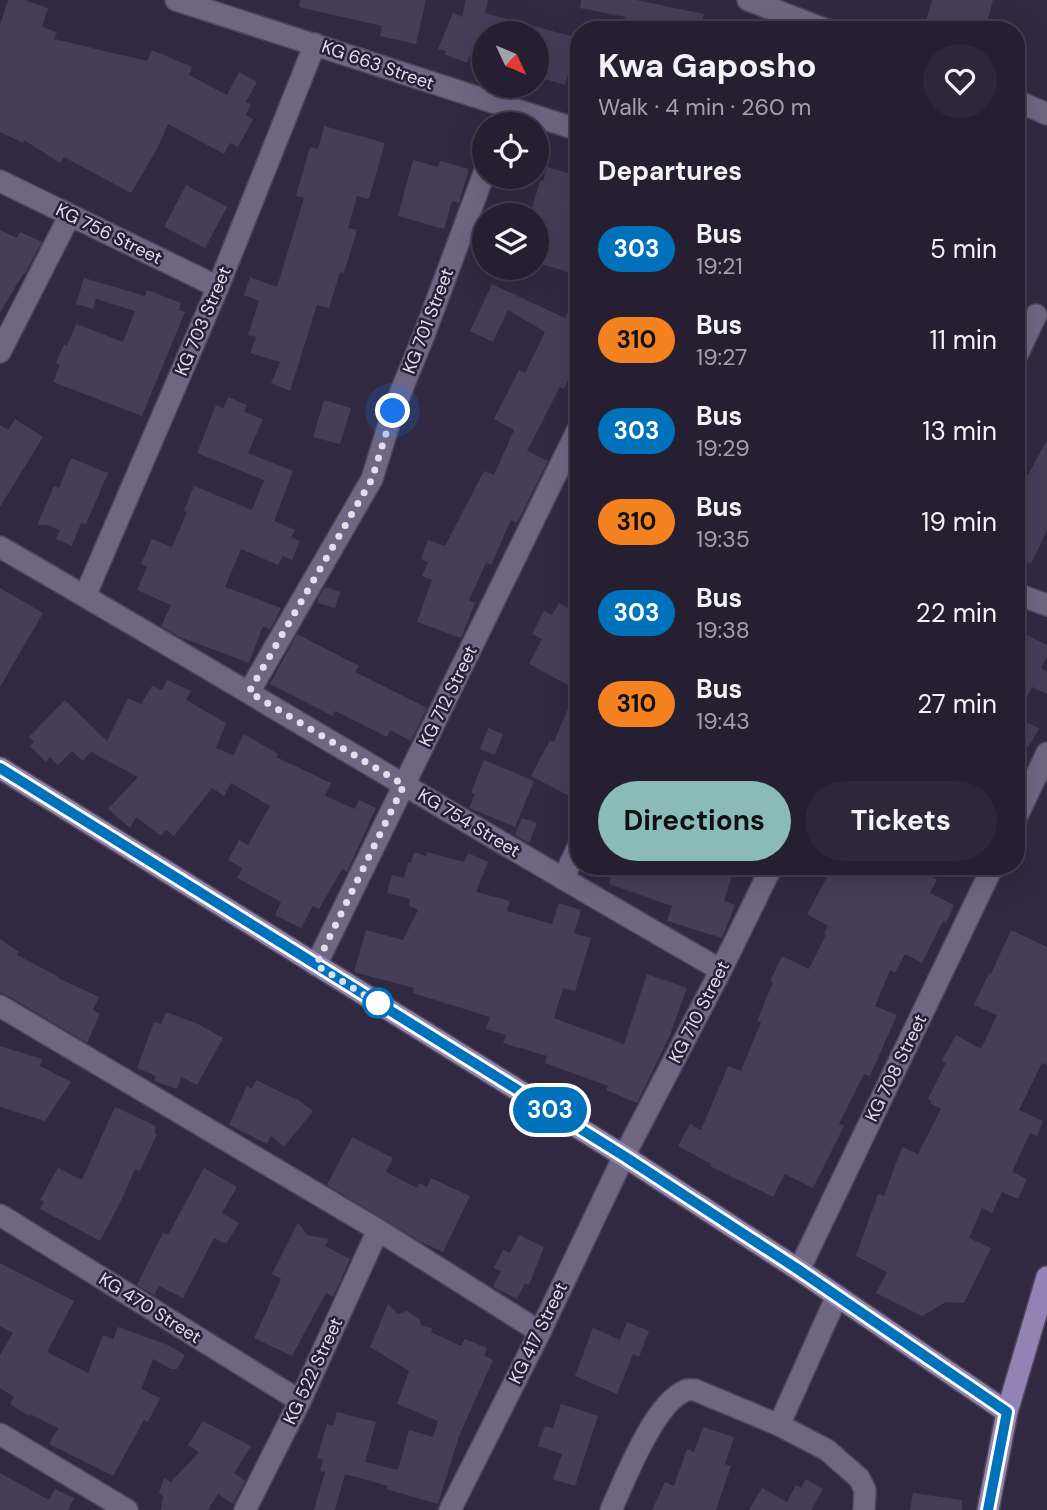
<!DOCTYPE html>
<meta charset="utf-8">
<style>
body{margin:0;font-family:"DM Sans",sans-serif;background:#2d2739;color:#f1f3f6;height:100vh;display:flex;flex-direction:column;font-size:26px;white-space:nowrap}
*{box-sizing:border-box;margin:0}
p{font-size:23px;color:#a3a2ab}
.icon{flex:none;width:38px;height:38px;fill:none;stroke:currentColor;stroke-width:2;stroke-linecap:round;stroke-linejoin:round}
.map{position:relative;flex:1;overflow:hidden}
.details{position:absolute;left:570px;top:21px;width:455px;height:854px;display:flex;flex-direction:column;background:#251f31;border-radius:28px;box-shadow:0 7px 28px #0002,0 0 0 2px #423d4d}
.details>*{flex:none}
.badge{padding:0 14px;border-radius:23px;font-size:24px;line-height:46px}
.needle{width:46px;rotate:134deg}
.controls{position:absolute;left:472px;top:21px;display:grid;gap:14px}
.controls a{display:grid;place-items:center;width:77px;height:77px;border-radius:50%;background:#251f31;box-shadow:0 7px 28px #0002,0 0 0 2px #423d4d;font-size:35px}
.you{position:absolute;width:35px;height:35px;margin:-18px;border:5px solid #fff;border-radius:50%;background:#1a73e8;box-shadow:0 0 0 10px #1a73e833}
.map>.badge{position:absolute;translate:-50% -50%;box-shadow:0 0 0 4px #fff}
h2{padding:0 28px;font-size:26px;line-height:63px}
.round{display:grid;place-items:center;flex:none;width:74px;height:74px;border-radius:37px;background:#2d2739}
.summary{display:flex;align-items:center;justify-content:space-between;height:119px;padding:0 28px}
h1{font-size:33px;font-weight:700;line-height:52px}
.primary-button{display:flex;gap:14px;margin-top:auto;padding:14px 28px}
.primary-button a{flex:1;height:80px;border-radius:42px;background:#8bbbb9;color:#111;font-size:28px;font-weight:700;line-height:80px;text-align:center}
.primary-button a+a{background:#2d2739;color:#f1f3f6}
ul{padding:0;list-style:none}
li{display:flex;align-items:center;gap:21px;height:91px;padding:0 28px}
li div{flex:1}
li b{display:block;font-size:26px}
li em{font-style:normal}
li .badge{min-width:77px;font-weight:700;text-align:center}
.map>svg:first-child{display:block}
.building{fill:#463e57}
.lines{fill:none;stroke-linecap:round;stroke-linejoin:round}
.minor-casing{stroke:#4d475a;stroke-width:24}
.major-casing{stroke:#4d475a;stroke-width:24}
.minor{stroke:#6f6782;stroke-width:21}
.major{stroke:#9283b4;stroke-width:21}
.line-casing{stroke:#fff;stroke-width:16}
.line{stroke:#0072bc;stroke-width:10}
.walk{stroke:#e2deed;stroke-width:7;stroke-dasharray:0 12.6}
.stop-dot{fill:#fff;stroke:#0072bc;stroke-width:3.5}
.labels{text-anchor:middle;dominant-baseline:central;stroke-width:5;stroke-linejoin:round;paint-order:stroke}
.street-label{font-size:18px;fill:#e2deed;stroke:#272036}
</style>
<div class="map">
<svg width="1047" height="1510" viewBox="0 0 1047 1510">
<rect width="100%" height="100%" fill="#312941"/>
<!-- building -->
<path class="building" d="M8,0H24L48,8L42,27L57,32L54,39L147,61L152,50L192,67L189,75L227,95L239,72L257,82L246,102L251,105L246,115L253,119L238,147L230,143L224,154L168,124L157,149L131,193L64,157L60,163L24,140L23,143L0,132V25Z
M300,0H426L416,44L380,36L382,26L299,7Z
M466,0H488L485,13L578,38L565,85L537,77V33H485V62L470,56L467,63L444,54L446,51L438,49L453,13L462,17Z
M581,0H636L704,14L700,30H621L625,17L580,8Z
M932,0H993L985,30H928L929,26L925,24Z
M324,126L385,143L369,199L357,196L348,228L357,230L344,273L340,272L329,308L317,305L290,391L271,383L280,362L250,353L256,337L248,335L259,301L244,295L250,277L277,287L304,198L296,196L310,147L318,149Z
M413,160L438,167L440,161L469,169L459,203L452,201L444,229L398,216Z
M547,167L579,176V275L537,263V215H530L540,181H543Z
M186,185L227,207L205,248L164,227Z
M0,230L17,238L20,232L42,242L24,275L23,274L0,313Z
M84,278L145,296L147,290L181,303L179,310L185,312L142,416L53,382L60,365L56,363L64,344L67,346L76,324L123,342L135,311L96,299L93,309L76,304Z
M492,284L565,318L579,287V357L564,389L560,387L527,451L548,461L517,523L511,520L491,565L486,563L469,600L475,603L461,638L417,622L432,580L422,576L428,562L421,559L428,540L445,546L484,471L494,475L514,430L494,419L519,370L525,373L545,332L508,310L493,342L470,331Z
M228,397L247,405L244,412L263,419L248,453L293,471L274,521L295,530L291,537L300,541L292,560L283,556L278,565L241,549L225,587L281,608L270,630L263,626L249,663L180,637L161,626L171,605L137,590L147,567L141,564L152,539L172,547L187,512L184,511L194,486L252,510L264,480L197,453L216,405L224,408Z
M324,400L351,408L340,444L313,437Z
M15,419L43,437L0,507V425L8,430Z
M1047,440V530L1031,564L1017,558V495Z
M71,458L108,473L86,524L81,523L72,546L56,539L60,530L47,525H37L54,486L59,488Z
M325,587L340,592L335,608L318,603V598Z
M0,588L43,613L0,687Z
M559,603L579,614L573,628L579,632L572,646L579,650V662L568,685L529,664L542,639L532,634L544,611L552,615Z
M1017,630L1047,645V656L1041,668L1047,672V694L1032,687L1017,718L1039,728L1028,748L1017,742Z
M297,634L359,666L355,672L427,708L411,741L390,730L387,737L335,711L333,716L270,684Z
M167,680L191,691L186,700L226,723L216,748L233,755L244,734L278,754L276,757L331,783L325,796L355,809L359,800L376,808L347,872L342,869L319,909L313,906L301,928L275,915L281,902L237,878L242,868L228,860L239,840L248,845L270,806L231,783L224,796L212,788L174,836L166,830L161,836L136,817L130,828L108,809L138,777L91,752L83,761L72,751L58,765L50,757L46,762L30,746L34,742L29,737L65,700L107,741L128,698L141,704L152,686L162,690Z
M579,682V782L571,797L531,776L550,740L554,742Z
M488,728L503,734L495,755L480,749Z
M484,760L534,781L515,827L469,808L475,794L471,793Z
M522,818L537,823L529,843L515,835Z
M414,852L426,856L427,852L464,862L468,853L488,862L476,892L510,901L507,911L552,924L559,903L581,910L574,933L591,938L575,991L563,988L554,1018L624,1044L647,974L687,988L670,1035L637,1103L606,1090L608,1086L545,1063L547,1056L503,1043L506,1035L486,1029L490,1017L413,993L414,988L354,972L366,930L403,940L418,910L409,906L410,899L387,893L392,875L404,878L408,862L411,863Z
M615,866H735L724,901L735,905L722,938L667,921L672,906L609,884Z
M833,866H934L929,876L937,879L930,893L954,905L946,923L943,921L922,963L905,954L895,973L890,970L875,1006L897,1015L870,1076L864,1074L839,1124L844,1126L813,1188L785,1174L773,1197L710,1166L711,1164L678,1146L690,1124L701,1130L728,1066L741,1071L761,1022L757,1021L773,982L770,981L782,956L809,969L826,935L824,934L828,926L807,914Z
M1011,930L1047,947V1065L1042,1063L1019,1110L1043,1121L1037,1136L1030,1133L1012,1172L1027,1179L1018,1199L1002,1192L992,1213L982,1208L969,1238L991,1248L964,1303L946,1302L922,1316L876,1293L887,1272L856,1256L878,1194L884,1196L902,1147L918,1154L941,1109L930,1103L931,1101L928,1099L946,1063L942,1060L956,1035L981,1049L997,1015L974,1005L989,973L991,974Z
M0,939L19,952L17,955L59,977L58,978L99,997L93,1010L100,1014L87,1043L7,995L0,993Z
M166,1012L198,1024L223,1038L197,1085L181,1077L177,1089L154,1081L156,1076L137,1068L154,1022L161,1024Z
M0,1046L42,1059L40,1066L71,1082L45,1121L0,1107Z
M256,1080L295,1099L296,1098L313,1111L284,1147L271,1136L267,1144L229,1125L247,1086L252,1089Z
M115,1107L156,1126L154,1132L157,1134L140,1171L135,1169L121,1201L100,1241L40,1209L44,1202L40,1200L58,1168L82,1180Z
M352,1137L393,1158L386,1172L417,1188L419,1183L427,1187L431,1178L470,1196L443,1252L421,1242L327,1185Z
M204,1168L237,1187L222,1213L239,1223L226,1244L214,1238L183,1298L159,1286L154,1295L137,1285L163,1233L168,1235Z
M298,1223L307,1235L329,1239L325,1246L350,1259L333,1297L326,1293L292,1356L254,1338L281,1279L272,1274Z
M519,1235L544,1247L529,1285L525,1283L517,1299L493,1287L501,1271L494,1268L503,1250L510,1253Z
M0,1263L74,1301L47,1352L88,1373L103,1335L113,1339L118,1327L168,1345L185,1355L177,1369H171L153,1359L141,1389L160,1398L148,1422L144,1420L113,1476L49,1444L58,1428L30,1414L29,1416L10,1404L14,1397L0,1388V1355L13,1333L0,1326Z
M388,1304L398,1314L407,1311L419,1319L421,1325L432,1328L431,1332L461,1346L465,1339L487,1348L484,1356L493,1360L459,1436L438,1504L386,1489L388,1486L345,1474L335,1510H314L325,1472L320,1471L323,1459L317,1458L327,1424L333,1426L337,1412L376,1422L365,1462L398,1470L409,1430L433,1437L438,1421L397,1404L409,1371L370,1347Z
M627,1322L649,1331L639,1357L633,1354L617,1394L575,1376L593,1328L620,1340Z
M561,1404L598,1416L575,1486L553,1479L562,1454L538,1446L545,1426L553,1428Z
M203,1421L251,1446L234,1473L245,1481L233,1504L218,1494L208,1510H161L163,1496L159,1493L164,1478L171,1482L199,1452L188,1445Z
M703,1427L734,1437L725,1464L731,1466L716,1510H652L665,1482L674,1486L687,1449L694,1452Z
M0,1473L49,1500L55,1489L74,1498L68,1510H0Z
M806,1479L823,1489L811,1510H749L762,1488L787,1502L796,1485L801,1488Z
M913,1493L962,1500V1510H910Z"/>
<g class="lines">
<!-- minor casing -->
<g class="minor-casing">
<path id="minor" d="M176,0L579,130
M748,0L827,30
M1017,101L1047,114
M0,181L218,287
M0,352L70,215
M1017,355L1036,315
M0,547C241,686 479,832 721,970
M1017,594L1047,605
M85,596L218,287L315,44
M249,692L372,479L393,411L424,335L485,171
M1017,816L1047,753
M563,879L579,845
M316,965L579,427
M0,1006L378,1230L540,1332
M0,1215L300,1401
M799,1270L993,866
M779,1425L837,1296
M0,1434L127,1510
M245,1510L300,1401L378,1230
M450,1510L540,1332L624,1156L721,970L772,866
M611,1510C624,1481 655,1402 685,1391C688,1389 692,1390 695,1390L779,1425L827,1450L859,1478L865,1490L864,1510"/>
</g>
<!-- major casing -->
<g class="major-casing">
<path id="major" d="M0,768L624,1156L799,1270L1007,1412
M988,1510L1007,1412L1047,1277"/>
</g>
<!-- minor -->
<use href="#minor" class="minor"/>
<!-- major -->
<use href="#major" class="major"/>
</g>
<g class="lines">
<!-- line casing -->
<g class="line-casing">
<path id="line" d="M0,768L624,1156L799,1270L1007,1412L988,1510"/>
</g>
<!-- line -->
<use href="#line" class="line"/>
<!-- walk -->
<path class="walk" d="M378,1003L387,1009L316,965L404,785L249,692L372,479L393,411"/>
</g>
<!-- markers -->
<circle class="stop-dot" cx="378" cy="1003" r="14"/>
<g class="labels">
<!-- street labels -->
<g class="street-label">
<text transform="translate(378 65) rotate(19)">KG 663 Street</text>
<text transform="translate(109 234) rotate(26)">KG 756 Street</text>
<text transform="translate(203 321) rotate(-67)">KG 703 Street</text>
<text transform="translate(428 321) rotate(-69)">KG 701 Street</text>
<text transform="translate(448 696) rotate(-64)">KG 712 Street</text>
<text transform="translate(469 823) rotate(31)">KG 754 Street</text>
<text transform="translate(699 1012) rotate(-63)">KG 710 Street</text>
<text transform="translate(896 1068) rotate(-64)">KG 708 Street</text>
<text transform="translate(150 1308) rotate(32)">KG 470 Street</text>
<text transform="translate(538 1333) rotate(-64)">KG 417 Street</text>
<text transform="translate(313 1371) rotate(-65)">KG 522 Street</text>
</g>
</g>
</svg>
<div class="controls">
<a><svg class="needle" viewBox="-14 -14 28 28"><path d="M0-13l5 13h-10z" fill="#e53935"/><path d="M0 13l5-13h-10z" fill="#a3a2ab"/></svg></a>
<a><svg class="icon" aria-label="locate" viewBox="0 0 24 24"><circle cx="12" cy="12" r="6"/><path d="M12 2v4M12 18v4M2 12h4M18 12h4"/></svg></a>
<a><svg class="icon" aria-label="layers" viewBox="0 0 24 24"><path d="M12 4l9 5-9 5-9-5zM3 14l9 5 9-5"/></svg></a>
</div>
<div class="you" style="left:393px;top:411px"></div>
<b class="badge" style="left:550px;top:1110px;background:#0072bc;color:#fff">303</b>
<section class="details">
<div class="summary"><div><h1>Kwa Gaposho</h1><p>Walk · 4 min · 260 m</p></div><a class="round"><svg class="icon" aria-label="heart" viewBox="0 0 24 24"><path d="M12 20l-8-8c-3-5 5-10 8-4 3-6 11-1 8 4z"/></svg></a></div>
<h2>Departures</h2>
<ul>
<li><span class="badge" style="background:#0072bc;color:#fff">303</span><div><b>Bus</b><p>19:21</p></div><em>5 min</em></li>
<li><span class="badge" style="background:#f58220;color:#111">310</span><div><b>Bus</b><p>19:27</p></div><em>11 min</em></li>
<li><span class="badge" style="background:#0072bc;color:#fff">303</span><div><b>Bus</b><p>19:29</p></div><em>13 min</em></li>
<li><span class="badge" style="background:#f58220;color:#111">310</span><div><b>Bus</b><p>19:35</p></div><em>19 min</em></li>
<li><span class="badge" style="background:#0072bc;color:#fff">303</span><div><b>Bus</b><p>19:38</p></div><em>22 min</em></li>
<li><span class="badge" style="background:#f58220;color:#111">310</span><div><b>Bus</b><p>19:43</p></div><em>27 min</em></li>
</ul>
<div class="primary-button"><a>Directions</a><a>Tickets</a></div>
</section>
</div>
